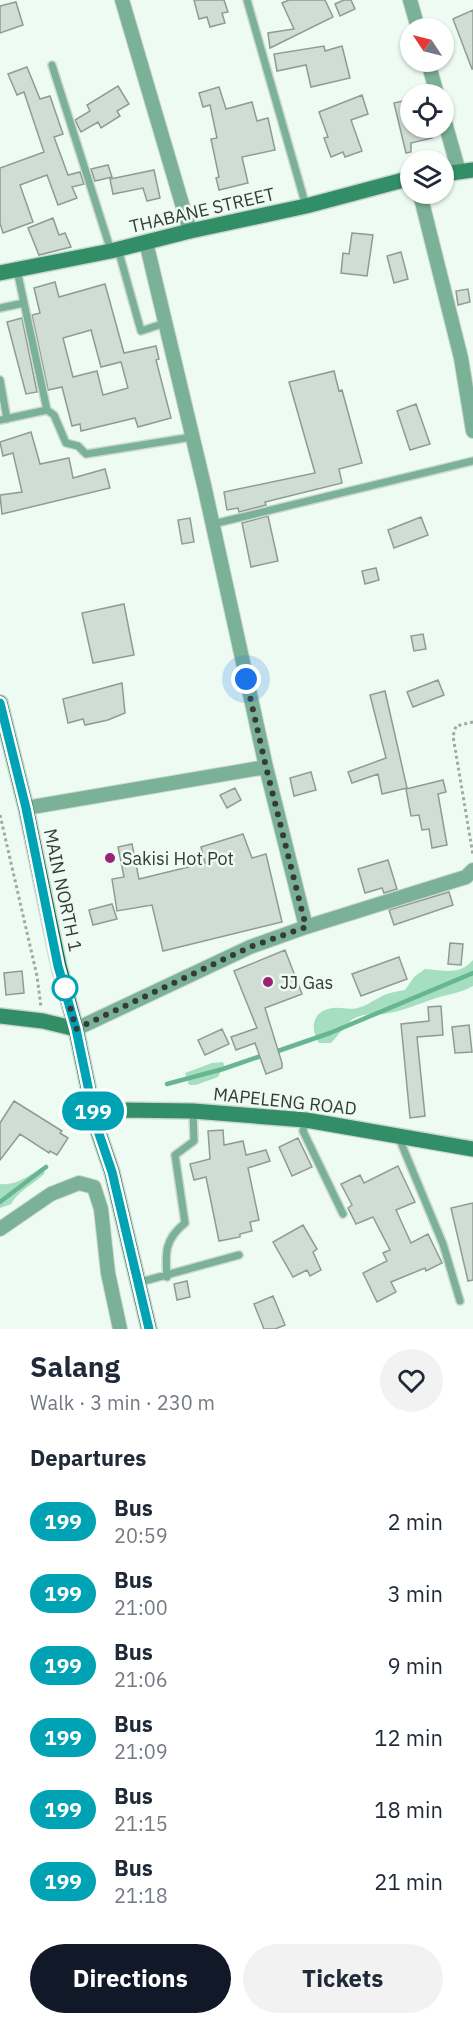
<!DOCTYPE html>
<meta charset="utf-8">
<style>
body{margin:0;font-family:"IBM Plex Sans",sans-serif;background:#f2f2f3;color:#1f2937;height:100vh;display:flex;flex-direction:column;font-size:22px;white-space:nowrap}
*{box-sizing:border-box;margin:0}
p{font-size:20px;color:#747a83}
.icon{flex:none;width:33px;height:33px;fill:none;stroke:currentColor;stroke-width:2;stroke-linecap:round;stroke-linejoin:round}
.map{position:relative;height:1329px;overflow:hidden}
.side{display:flex;flex-direction:column;background:#fff;flex:1}
.side>*{flex:none}
.badge{padding:0 12px;border-radius:20px;font-size:21px;line-height:39px}
.needle{width:39px;rotate:305deg}
.controls{position:absolute;left:400px;top:18px;display:grid;gap:12px}
.controls a{display:grid;place-items:center;width:54px;height:54px;border-radius:50%;background:#fff;box-shadow:0 2px 4px #0004;font-size:30px}
.you{position:absolute;width:30px;height:30px;margin:-15px;border:4px solid #fff;border-radius:50%;background:#1a73e8;box-shadow:0 0 0 9px #1a73e833}
.map>.badge{position:absolute;translate:-50% -50%;box-shadow:0 0 0 3px #fff}
h2{padding:0 30px;font-size:22px;line-height:54px}
.round{display:grid;place-items:center;flex:none;width:63px;height:63px;border-radius:32px;background:#f2f2f3}
.headline{display:flex;align-items:center;justify-content:space-between;height:102px;padding:0 30px}
h1{font-size:28px;font-weight:700;line-height:45px}
.primary-button{display:flex;gap:12px;margin-top:auto;padding:12px 30px}
.primary-button a{flex:1;height:69px;border-radius:36px;background:#111827;color:#fff;font-size:24px;font-weight:700;line-height:69px;text-align:center}
.primary-button a+a{background:#f2f2f3;color:#1f2937}
ul{padding:0;list-style:none}
li{display:flex;align-items:center;gap:18px;height:72px;padding:0 30px}
li div{flex:1}
li b{display:block;font-size:22px}
li em{font-style:normal}
li .badge{min-width:66px;font-weight:700;text-align:center}
.map>svg:first-child{display:block}
.green{fill:#a6dec1}
.lines{fill:none;stroke-linecap:round;stroke-linejoin:round}
.stream{stroke:#68b691;stroke-width:4.5}
.building{fill:#cfddd5;stroke:#8e9c94;stroke-width:1.5;fill-rule:evenodd}
.lane-casing{stroke:#ccd8d1;stroke-width:10}
.street-casing{stroke:#ccd8d1;stroke-width:16}
.secondary-casing{stroke:#ccd8d1;stroke-width:18}
.primary-casing{stroke:#ccd8d1;stroke-width:18}
.path{stroke:#9faaa4;stroke-width:3;stroke-dasharray:3 3;stroke-linecap:butt}
.lane{stroke:#7bb196;stroke-width:7}
.street{stroke:#7bb196;stroke-width:14}
.secondary{stroke:#328e67;stroke-width:15}
.primary{stroke:#00704c;stroke-width:15}
.line-casing{stroke:#fff;stroke-width:14}
.line{stroke:#00a3b4;stroke-width:9}
.walk{stroke:#353b38;stroke-width:6;stroke-dasharray:0 10.8}
.poi-dot{fill:#9b2179;stroke:#edfbf3;stroke-width:2}
.stop-dot{fill:#fff;stroke:#00a3b4;stroke-width:3}
.labels{text-anchor:middle;dominant-baseline:central;stroke-width:5;stroke-linejoin:round;paint-order:stroke}
.street-label{font-size:18px;fill:#353b38;stroke:#edfbf3}
.poi-label{font-size:18px;fill:#353b38;stroke:#edfbf3;text-anchor:start}
</style>
<div class="map">
<svg width="473" height="1329" viewBox="0 0 473 1329">
<rect width="100%" height="100%" fill="#edfbf3"/>
<!-- green -->
<path class="green" d="M473,960V986C458,994 448,994 433,999C419,1004 405,1010 389,1013C375,1017 368,1011 353,1019C345,1024 338,1036 331,1043H319C309,1028 313,1010 333,1008C344,1007 349,1011 361,1007C370,1004 378,997 387,994C392,992 399,991 405,990L414,977L425,969C444,970 459,976 473,960Z
M223,1062L224,1065L218,1077L196,1085H189L185,1073L212,1063Z
M41,1168L45,1173C34,1184 18,1191 11,1204L0,1208V1184C15,1186 29,1176 41,1168Z"/>
<g class="lines">
<!-- stream -->
<path class="stream" d="M275,1052L330,1033L473,973
M167,1084L223,1069L264,1055
M0,1202L46,1167"/>
</g>
<!-- building -->
<path class="building" d="M194,0H224L228,12L222,13L225,23L210,27L207,17L199,19Z
M289,0H325L333,17L270,48L268,33L294,29L282,3Z
M344,0H351L355,9L340,16L335,4Z
M16,2L23,25L0,33V6Z
M473,10V69H472L453,19Z
M324,46L325,51L342,46L350,78L311,87L306,65L277,71L274,54Z
M27,67L40,99L50,96L63,134L54,137L68,175L80,172L84,184L72,187L77,198L58,205L47,175L20,185L33,222L3,233L0,223V168L44,152L24,92L17,95L8,74Z
M118,86L129,104L117,111L120,116L101,128L98,122L81,132L75,120L90,111L87,105Z
M219,87L226,109L252,102L257,121L268,118L275,150L242,157L248,183L219,190L216,178L219,177L211,139L217,138L210,105L203,107L199,93Z
M362,95L368,114L351,120L362,151L345,157L343,152L331,157L324,138L328,137L319,112Z
M411,99V128H429L432,138L411,143V152L406,153L394,103Z
M108,165L112,177L95,181L91,169Z
M154,170L160,198L147,201L143,188L113,194L110,179Z
M53,218L59,235L65,233L71,247L39,255L28,228Z
M352,233L373,235L367,276L341,273L343,253L349,254Z
M401,252L408,279L394,283L387,256Z
M55,282L59,297L105,284L124,353L156,346L159,359L156,360L171,418L138,427L135,418L81,431L80,424L72,426L62,387L48,390L32,315L40,313L34,288ZM91,330L101,367L121,362L128,388L103,395L97,371L73,377L63,338Z
M468,289L470,302L458,305L456,291Z
M22,318L37,392L26,394L7,322Z
M334,371L339,391L342,390L362,463L339,469L342,483L265,502L266,505L239,512L238,508L227,510L224,492L315,473L289,382Z
M416,404L430,444L410,450L397,411Z
M31,432L40,464L69,458L73,478L105,469L110,488L2,514L0,495L22,492L13,453L3,456L0,442Z
M268,516L278,561L251,567L242,523Z
M421,517L428,535L394,548L388,530Z
M190,518L194,542L182,544L178,520Z
M376,568L379,580L365,584L362,571Z
M124,604L134,655L93,663L82,613Z
M423,634L426,649L414,651L411,636Z
M438,680L444,695L413,707L407,692Z
M122,683L125,713L108,720L85,725L83,719L68,723L63,699Z
M385,691L407,788L382,794L378,774L352,783L348,772L386,758L370,695Z
M311,772L316,790L294,796L290,778Z
M443,780L446,792L438,794L447,845L432,848L429,829L422,830L419,815L411,816L406,789Z
M235,788L241,800L227,808L220,795Z
M243,834L252,858L266,854L282,922L163,951L152,905L117,911L112,879L124,877L118,847L132,844L139,879L205,863L201,847Z
M388,860L397,889L384,893L382,888L365,893L358,869Z
M449,892L453,905L394,925L389,910Z
M112,904L117,919L93,925L89,910Z
M450,943L463,944L461,965L448,964Z
M285,950L302,994L265,1008L282,1063V1068L266,1074L255,1043L236,1050L231,1037L257,1028L234,971Z
M399,957L407,979L361,996L352,974Z
M22,971L24,993L6,995L4,973Z
M441,1006L443,1035L417,1037L425,1116L410,1118L401,1024L429,1021L428,1007Z
M469,1025L472,1052L455,1053L452,1027Z
M222,1029L229,1044L205,1055L198,1040Z
M14,1101L62,1131L60,1133L68,1138L57,1155L50,1151L49,1153L20,1134L0,1160V1123Z
M223,1130L224,1145L243,1141L246,1155L266,1150L270,1161L248,1168L259,1220L250,1222L252,1231L240,1234V1237L219,1241L206,1177L194,1180L190,1164L210,1159L208,1131Z
M298,1138L312,1167L292,1176L279,1147Z
M398,1166L415,1202L396,1210L411,1243L428,1234L442,1263L426,1271L425,1268L391,1282L396,1292L377,1302L363,1273L387,1261L383,1253L390,1250L373,1217L356,1224L348,1208L352,1205L341,1184L360,1175L364,1183Z
M473,1203V1280L468,1281L451,1208Z
M303,1225L317,1249L313,1252L321,1270L310,1276L307,1270L293,1277L273,1242Z
M187,1281L190,1297L177,1300L174,1284Z
M273,1296L285,1325L275,1329H264L254,1304Z"/>
<g class="lines">
<!-- lane casing -->
<g class="lane-casing">
<path id="lane" d="M247,0L306,206
M52,65L111,251
M118,249L141,331L165,323
M0,308L24,303
M0,380L7,419
M47,410L54,415L66,443L78,446L86,454L192,437
M0,420L47,410L17,270
M213,524L473,461
M306,1120L303,1131L343,1214
M399,1138L443,1244L460,1301
M167,1277C165,1252 165,1239 185,1223L175,1155L194,1141L193,1111
M137,1283L239,1255"/>
</g>
<!-- street casing -->
<g class="street-casing">
<path id="street" d="M122,0L190,231
M410,0L418,28
M428,62L437,94
M444,119L459,172
M420,194L461,358L473,431
M26,808L266,767
M306,927L466,877L473,870
M76,1029L250,947L306,927L266,767L204,485L146,242
M0,1229L51,1194L79,1183L94,1187L101,1209L108,1273L120,1329"/>
</g>
<!-- secondary casing -->
<g class="secondary-casing">
<path id="secondary" d="M444,174L473,170
M0,273L111,251L190,231L306,206L411,178
M0,1016L43,1021L76,1029
M96,1125L119,1110L193,1111L306,1120L473,1149"/>
</g>
<!-- primary casing -->
<g class="primary-casing">
<path id="primary" d="M0,703L26,808L59,966L76,1029L96,1125L112,1172L149,1329"/>
</g>
<!-- path -->
<path class="path" d="M473,722L456,726L453,736L473,855
M0,815L37,976L41,1007"/>
<!-- lane -->
<use href="#lane" class="lane"/>
<!-- street -->
<use href="#street" class="street"/>
<!-- secondary -->
<use href="#secondary" class="secondary"/>
<!-- primary -->
<use href="#primary" class="primary"/>
</g>
<g class="lines">
<!-- line casing -->
<g class="line-casing">
<path id="line" d="M0,703L26,808L58,966L76,1029L96,1125L112,1172L149,1329"/>
</g>
<!-- line -->
<use href="#line" class="line"/>
<!-- walk -->
<path class="walk" d="M65,988L76,1029L250,947L306,927L266,767L246,679"/>
</g>
<!-- markers -->
<g class="poi-dot">
<circle cx="110" cy="858" r="6"/>
<circle cx="268" cy="982" r="6"/>
</g>
<circle class="stop-dot" cx="65" cy="988" r="12"/>
<g class="labels">
<!-- street labels -->
<g class="street-label">
<text transform="translate(202 210) rotate(-13)">THABANE STREET</text>
<text transform="translate(63 890) rotate(78)">MAIN NORTH 1</text>
<text transform="translate(285 1101) rotate(6)">MAPELENG ROAD</text>
</g>
<!-- poi labels -->
<g class="poi-label">
<text x="122" y="858">Sakisi Hot Pot</text>
<text x="280" y="982">JJ Gas</text>
</g>
</g>
</svg>
<div class="controls">
<a><svg class="needle" viewBox="-14 -14 28 28"><path d="M0-13l5 13h-10z" fill="#e53935"/><path d="M0 13l5-13h-10z" fill="#747a83"/></svg></a>
<a><svg class="icon" aria-label="locate" viewBox="0 0 24 24"><circle cx="12" cy="12" r="6"/><path d="M12 2v4M12 18v4M2 12h4M18 12h4"/></svg></a>
<a><svg class="icon" aria-label="layers" viewBox="0 0 24 24"><path d="M12 4l9 5-9 5-9-5zM3 14l9 5 9-5"/></svg></a>
</div>
<div class="you" style="left:246px;top:679px"></div>
<b class="badge" style="left:93px;top:1111px;background:#00a3b4;color:#fff">199</b>
</div>
<section class="side">
<div class="headline"><div><h1>Salang</h1><p>Walk · 3 min · 230 m</p></div><a class="round"><svg class="icon" aria-label="heart" viewBox="0 0 24 24"><path d="M12 20l-8-8c-3-5 5-10 8-4 3-6 11-1 8 4z"/></svg></a></div>
<h2>Departures</h2>
<ul>
<li><span class="badge" style="background:#00a3b4;color:#fff">199</span><div><b>Bus</b><p>20:59</p></div><em>2 min</em></li>
<li><span class="badge" style="background:#00a3b4;color:#fff">199</span><div><b>Bus</b><p>21:00</p></div><em>3 min</em></li>
<li><span class="badge" style="background:#00a3b4;color:#fff">199</span><div><b>Bus</b><p>21:06</p></div><em>9 min</em></li>
<li><span class="badge" style="background:#00a3b4;color:#fff">199</span><div><b>Bus</b><p>21:09</p></div><em>12 min</em></li>
<li><span class="badge" style="background:#00a3b4;color:#fff">199</span><div><b>Bus</b><p>21:15</p></div><em>18 min</em></li>
<li><span class="badge" style="background:#00a3b4;color:#fff">199</span><div><b>Bus</b><p>21:18</p></div><em>21 min</em></li>
</ul>
<div class="primary-button"><a>Directions</a><a>Tickets</a></div>
</section>
